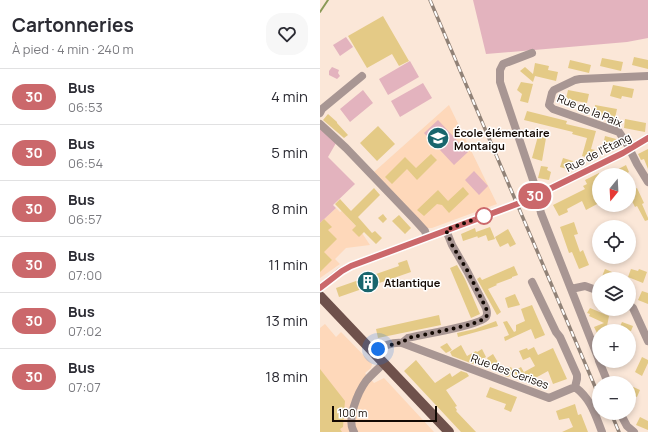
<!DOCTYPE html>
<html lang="fr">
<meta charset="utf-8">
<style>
body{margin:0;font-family:Manrope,sans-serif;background:#f7f7f7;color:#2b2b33;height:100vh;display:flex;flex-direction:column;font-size:15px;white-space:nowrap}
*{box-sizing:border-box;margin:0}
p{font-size:13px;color:#7c7c81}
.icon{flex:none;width:22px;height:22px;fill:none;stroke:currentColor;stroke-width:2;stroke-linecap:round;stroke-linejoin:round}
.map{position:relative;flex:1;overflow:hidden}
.side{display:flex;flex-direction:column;background:#fff;width:320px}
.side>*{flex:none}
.badge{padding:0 8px;border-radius:13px;font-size:14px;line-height:26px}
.needle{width:26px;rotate:198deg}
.tools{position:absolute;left:272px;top:168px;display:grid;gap:8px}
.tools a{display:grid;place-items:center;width:44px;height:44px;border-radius:50%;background:#fff;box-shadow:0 2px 6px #0003;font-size:20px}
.scale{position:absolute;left:12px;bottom:10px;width:105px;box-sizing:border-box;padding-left:4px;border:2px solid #130903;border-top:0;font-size:11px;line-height:14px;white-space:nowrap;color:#130903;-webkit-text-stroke:3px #fff;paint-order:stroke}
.you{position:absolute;width:20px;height:20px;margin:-10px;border:3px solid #fff;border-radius:50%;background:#1a73e8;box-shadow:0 0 0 6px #1a73e833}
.map>.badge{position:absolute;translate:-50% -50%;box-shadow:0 0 0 2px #fff}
.round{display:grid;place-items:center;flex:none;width:42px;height:42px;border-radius:16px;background:#f7f7f7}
.summary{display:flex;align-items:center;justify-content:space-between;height:68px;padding:0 12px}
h1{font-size:19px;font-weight:700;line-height:30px}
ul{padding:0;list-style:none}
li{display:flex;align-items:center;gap:12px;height:56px;padding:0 12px;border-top:1px solid #e1e1e2}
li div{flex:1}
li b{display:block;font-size:15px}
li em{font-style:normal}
li .badge{min-width:44px;font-weight:700;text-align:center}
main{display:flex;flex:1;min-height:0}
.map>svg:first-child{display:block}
.built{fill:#fed8ba}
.green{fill:#e3b3be}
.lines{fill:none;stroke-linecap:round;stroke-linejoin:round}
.stream{stroke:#8b9956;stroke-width:2}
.building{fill:#e4ca86}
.minor{stroke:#a89693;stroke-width:8}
.major{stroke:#6f514b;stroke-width:10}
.rail-casing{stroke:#918277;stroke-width:3.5}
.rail{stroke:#fff;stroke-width:2;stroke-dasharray:6;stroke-linecap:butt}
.line-casing{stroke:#fff;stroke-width:9}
.line{stroke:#cb686b;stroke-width:6}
.walk{stroke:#130903;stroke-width:4;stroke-dasharray:0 7.2}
.stop-dot{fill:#fff;stroke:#cb686b;stroke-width:2}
.labels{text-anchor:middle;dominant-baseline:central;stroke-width:3;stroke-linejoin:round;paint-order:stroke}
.street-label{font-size:11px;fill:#130903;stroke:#fff}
.poi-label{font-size:11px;font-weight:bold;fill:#130903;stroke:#fff;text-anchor:start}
</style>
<main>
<section class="side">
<div class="summary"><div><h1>Cartonneries</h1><p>À pied · 4 min · 240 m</p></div><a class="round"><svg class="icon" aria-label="heart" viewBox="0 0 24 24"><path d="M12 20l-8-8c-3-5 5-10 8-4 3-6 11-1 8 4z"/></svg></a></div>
<ul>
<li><span class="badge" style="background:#cb686b;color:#fff">30</span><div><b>Bus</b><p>06:53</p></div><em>4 min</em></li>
<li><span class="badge" style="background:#cb686b;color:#fff">30</span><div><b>Bus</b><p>06:54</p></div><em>5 min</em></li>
<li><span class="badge" style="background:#cb686b;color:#fff">30</span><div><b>Bus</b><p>06:57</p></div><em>8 min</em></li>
<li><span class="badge" style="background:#cb686b;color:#fff">30</span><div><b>Bus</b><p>07:00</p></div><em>11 min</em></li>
<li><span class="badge" style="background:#cb686b;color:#fff">30</span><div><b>Bus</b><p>07:02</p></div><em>13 min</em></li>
<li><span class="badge" style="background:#cb686b;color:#fff">30</span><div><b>Bus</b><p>07:07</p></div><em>18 min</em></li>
</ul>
</section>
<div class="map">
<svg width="328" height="432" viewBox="0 0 328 432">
<rect width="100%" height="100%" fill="#fbe7d8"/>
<!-- built -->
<path class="built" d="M129,105L177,204L112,228H107L54,172Z
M16,208L20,212L22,211L42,233L50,245L26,248L15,259L20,264L0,278V223Z
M5,324L16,337L21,332L52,364L51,368L45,373L54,383L64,378L114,432H0V328Z"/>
<!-- green -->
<path class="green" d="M153,0H328V38L307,42L166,54Z
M26,37L33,47L20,56L13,45Z
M90,61L99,77L68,95L59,79Z
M12,67L19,70L18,73L20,76L17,79L9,75V71Z
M103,83L112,98L80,117L71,101Z
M43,90L53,103L30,122L20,109Z
M118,120L148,152L134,165L104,133Z
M0,128L16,143L8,157L35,184L13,205L16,208L0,223Z
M154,171L168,186L159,195L145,180Z"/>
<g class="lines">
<!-- stream -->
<path class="stream" d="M0,12L8,0"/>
</g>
<!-- building -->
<path class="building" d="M63,16L89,61L79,66L72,54L47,68L28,36Z
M314,57L328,60V69L312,65Z
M282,58L303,62L301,71L280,66Z
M250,60L271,65L269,73L248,68Z
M215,63L229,66L228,70L238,72L236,81L215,76L213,82L200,71L205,67L213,74Z
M201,82L213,84L208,103L200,101L202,94L197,90Z
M293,85L314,89L312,98L302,96L301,99L290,96Z
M248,90L269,94L267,103L246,99Z
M275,105L297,109L295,118L274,114Z
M207,111L247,121L246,124L276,131L271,149L275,150L272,159L262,156L267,138L252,134L253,132L204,120Z
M8,114L17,122V123L28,135L24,138L3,120Z
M305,119L326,123L325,132L304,128Z
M58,126L75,144L57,161L40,143Z
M218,136L226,138L222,161L212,158Z
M285,136L296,139L294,147L283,145Z
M328,149V169L324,159L321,160L318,154Z
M111,154L117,160L97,180L87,169L72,184L65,177L85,157L96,168Z
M243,158L253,161L251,170L240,167Z
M306,165L309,172L304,175H287Z
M221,166L228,167L227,170L231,172L229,180L218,178Z
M279,173V203L266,210L262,201L247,209L248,212L239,216L233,205L265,189L263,186L267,184L265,180Z
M143,187L149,194L129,213L122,205L117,204L104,216L97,210L118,190L128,201Z
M54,188L60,195L38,217L52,233L55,231L62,238L56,244L44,232L39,237L32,230L36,226L15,204L20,199L31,211Z
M317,188L324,203L322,204L328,218V220L325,221L317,206L315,207L309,195V192Z
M63,214L67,219L63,223L58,218Z
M79,215L91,228L85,234L72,221Z
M4,219L12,227L8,230L17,239L4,252L12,260L0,272V223Z
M254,222L258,234L254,235L260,252L263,250L269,265L259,269L252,252L249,253L240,227Z
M170,227L175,239L168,241L166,235L158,238L156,233L158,236L143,241L141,234L155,228L156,232Z
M188,229L196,244L190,247L188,243L180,247L175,237Z
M87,260L91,272L19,297L16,288L79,266L78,263Z
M137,265L145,279L160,314L151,318L130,268Z
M194,266L198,275L192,277V278L176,284L177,285L168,289L181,312L177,315L157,279L160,277L162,280Z
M285,269L292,272L290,279H281Z
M311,269L318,271L319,269L327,272L323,283L308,277Z
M322,291L328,293V304L318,300Z
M195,294L200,305L188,308L185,298Z
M212,305L225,335L215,339L211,329L185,341L184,337L189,335L183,322L187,321L194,332L196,331V325L205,321L201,309Z
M270,308L289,316L287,326L297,331H279V333H277L274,327L284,323L269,316L270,314L267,313Z
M119,315L121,325L58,338L56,329Z
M176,321L178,326L138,337L137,333L155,329Z
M302,322L313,326L311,331H298Z
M127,343L132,350L126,353L120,347Z
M141,345L147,356L156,351L157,352L162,349L166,357L153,364L132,356L130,352Z
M214,347L218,355L233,348L247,379L233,384L228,371L210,381L204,372L215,366L210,357L203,360L199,351L207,348L208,350Z
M173,354L179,364L172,367L167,358Z
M322,357L328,360V363L322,376L315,372Z
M96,360L115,383L130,373L132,377L141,371L147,373L149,376L126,390L137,406L135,407L137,410L136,411L156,432H141L84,371Z
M191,367L194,373L188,377L185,376L183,371Z
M201,367L205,374L198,378L194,371Z
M0,369L25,401L23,427L20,429L22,432H0Z
M309,385L320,390L317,397L309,394Z
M170,387L197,397L191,412L184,409L186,404L166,397Z
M255,404L258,415L261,414L268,432H242L253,427L249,418L239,420L236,411Z
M320,417L328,421V430L316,425Z"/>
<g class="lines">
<!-- minor -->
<path class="minor" d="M212,53L183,64L180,70V82L215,186L221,213L279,360
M328,76L260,79L255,80L234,90L232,93L229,105L233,109L299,132L307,144L317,164L328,182
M0,113L2,109L42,76
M0,124L26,148L95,220L105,231L107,238
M0,288L21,271L31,266L205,201L303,153L328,138
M251,289L265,286L279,291
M309,305L313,308L328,341
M82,343L88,338C100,335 161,325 166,317C168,314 167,312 166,308L147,271L132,245L126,230
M54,352C61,346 73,342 82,343L229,398L255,387L257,379V375L240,337L236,332L212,282
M279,361L288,383
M255,387C271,399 275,414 282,432
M300,413L307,426L314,432
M34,432C26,420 38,392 46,381C51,375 58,369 64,363"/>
<!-- major -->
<path class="major" d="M0,296L129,432"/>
<!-- rail casing -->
<g class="rail-casing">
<path id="rail" d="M110,0L279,396
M291,413L299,432"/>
</g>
<!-- rail -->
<use href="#rail" class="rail"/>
</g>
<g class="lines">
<!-- line casing -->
<g class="line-casing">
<path id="line" d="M0,288L22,271L31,266L205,201L303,153L328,138"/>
</g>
<!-- line -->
<use href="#line" class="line"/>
<!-- walk -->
<path class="walk" d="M58,349L77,343H82L88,338C100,335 161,325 166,317C168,314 167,312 166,308L147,270L132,245L126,230L164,216"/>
</g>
<!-- icons -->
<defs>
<g id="school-disc" transform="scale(1.15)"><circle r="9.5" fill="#18656d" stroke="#fff"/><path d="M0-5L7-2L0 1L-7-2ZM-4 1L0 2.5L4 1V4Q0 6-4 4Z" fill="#fff"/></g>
<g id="building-disc" transform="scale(1.15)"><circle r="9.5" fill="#18656d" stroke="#fff"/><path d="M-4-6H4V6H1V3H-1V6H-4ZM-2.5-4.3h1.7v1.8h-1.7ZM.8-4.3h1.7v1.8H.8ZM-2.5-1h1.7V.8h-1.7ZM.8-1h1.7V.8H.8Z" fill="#fff"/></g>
</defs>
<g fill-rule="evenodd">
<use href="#school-disc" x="118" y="138"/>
<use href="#building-disc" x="48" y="282"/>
</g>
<!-- markers -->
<circle class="stop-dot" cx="164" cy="216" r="8"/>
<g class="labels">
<!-- street labels -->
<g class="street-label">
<text transform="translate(270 110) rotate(22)">Rue de la Paix</text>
<text transform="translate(278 152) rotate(-27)">Rue de l'Étang</text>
<text transform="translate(190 371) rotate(20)">Rue des Cerises</text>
</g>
<!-- poi labels -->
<g class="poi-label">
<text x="134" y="132">École élémentaire<tspan x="134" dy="13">Montaigu</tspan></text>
<text x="64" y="282">Atlantique</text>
</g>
</g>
</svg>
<div class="tools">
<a><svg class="needle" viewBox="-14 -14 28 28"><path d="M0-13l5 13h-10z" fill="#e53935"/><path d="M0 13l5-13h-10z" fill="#7c7c81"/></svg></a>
<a><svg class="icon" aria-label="locate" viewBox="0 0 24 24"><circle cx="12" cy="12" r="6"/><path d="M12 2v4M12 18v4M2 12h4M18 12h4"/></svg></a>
<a><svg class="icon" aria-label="layers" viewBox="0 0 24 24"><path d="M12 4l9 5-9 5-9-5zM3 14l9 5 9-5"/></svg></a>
<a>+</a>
<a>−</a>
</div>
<div class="scale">100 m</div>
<div class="you" style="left:58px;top:349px"></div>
<b class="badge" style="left:215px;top:196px;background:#cb686b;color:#fff">30</b>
</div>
</main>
